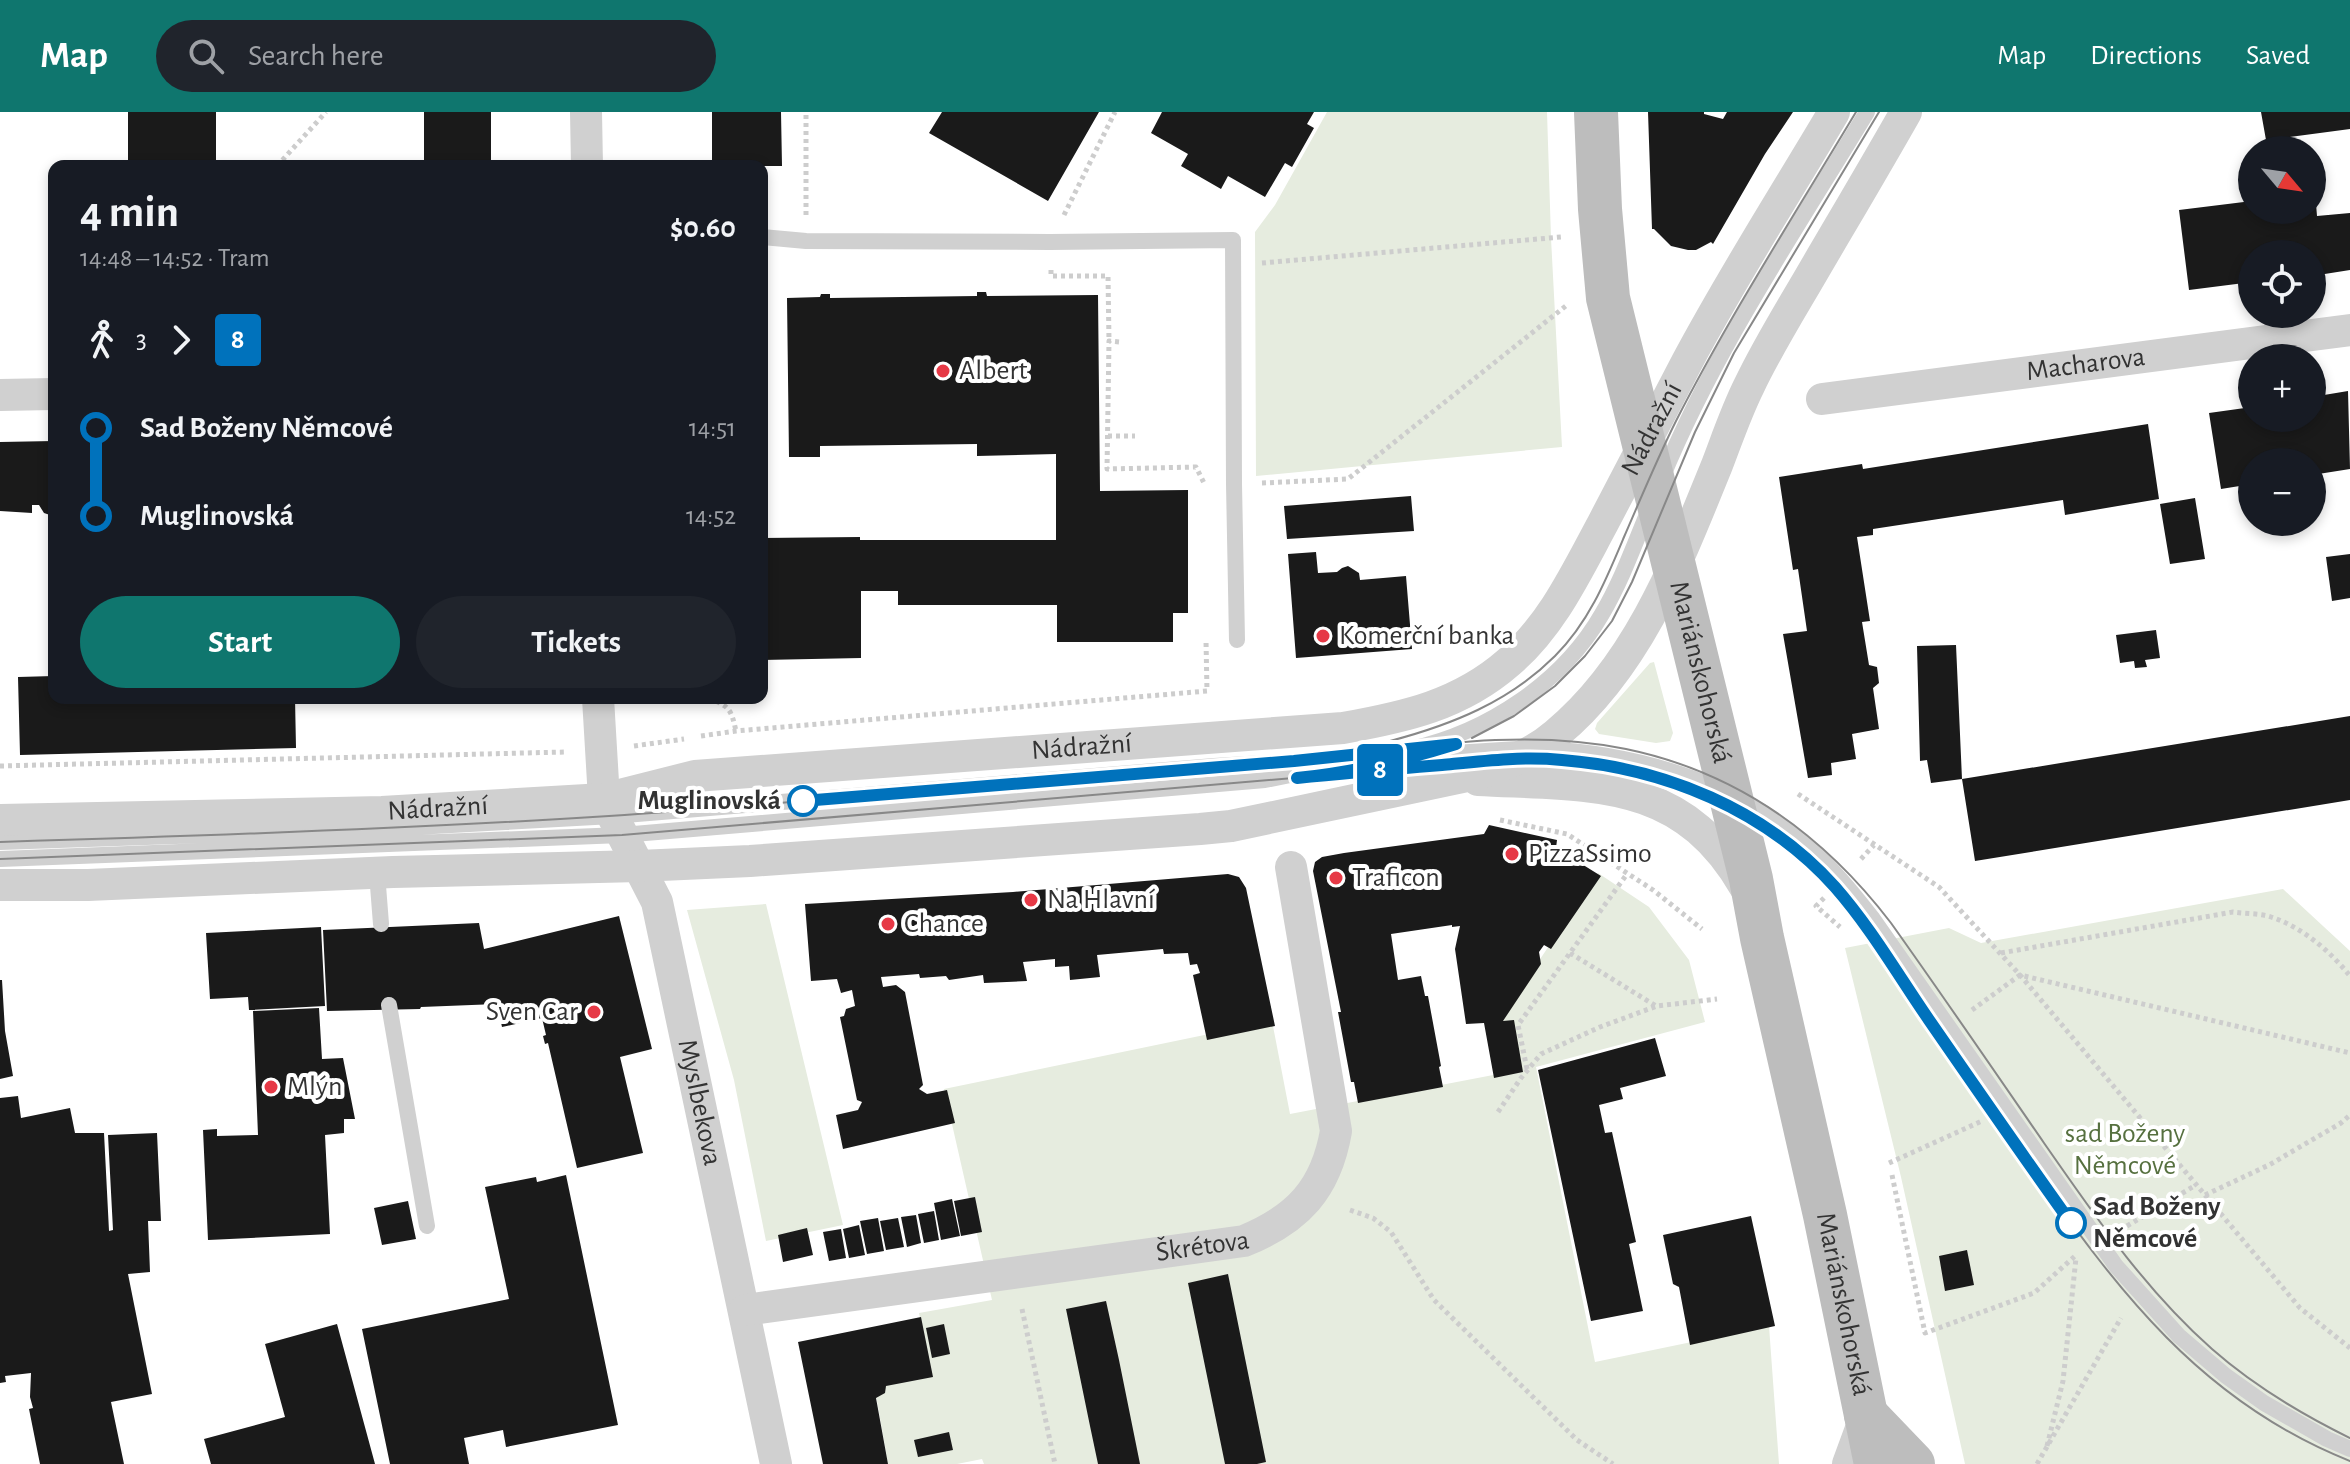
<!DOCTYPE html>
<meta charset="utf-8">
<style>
body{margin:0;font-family:"Alegreya Sans",sans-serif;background:#20242c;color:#f1f3f6;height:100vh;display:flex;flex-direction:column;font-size:30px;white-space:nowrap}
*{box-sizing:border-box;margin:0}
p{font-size:26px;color:#9ea1a6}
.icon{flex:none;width:44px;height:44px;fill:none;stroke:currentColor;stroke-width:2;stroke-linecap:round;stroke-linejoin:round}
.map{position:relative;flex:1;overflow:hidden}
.side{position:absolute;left:48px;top:48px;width:720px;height:544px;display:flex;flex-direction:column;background:#171b24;border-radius:16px;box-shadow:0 4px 12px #0003}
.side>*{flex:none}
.badge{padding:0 16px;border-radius:6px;font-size:28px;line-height:52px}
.needle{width:52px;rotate:119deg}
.controls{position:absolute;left:2238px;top:24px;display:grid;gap:16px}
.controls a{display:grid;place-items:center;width:88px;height:88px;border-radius:50%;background:#171b24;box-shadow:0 4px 12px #0003;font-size:40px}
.map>.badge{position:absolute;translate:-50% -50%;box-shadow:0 0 0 4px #fff}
.legs{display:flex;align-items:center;gap:12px;height:88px;padding:0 32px;font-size:26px}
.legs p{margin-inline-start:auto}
.head{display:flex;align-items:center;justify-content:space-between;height:136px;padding:0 32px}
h1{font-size:44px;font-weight:600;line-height:60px}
.cta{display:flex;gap:16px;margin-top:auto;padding:16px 32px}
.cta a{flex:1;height:92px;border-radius:48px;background:#0f766e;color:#fff;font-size:32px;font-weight:600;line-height:92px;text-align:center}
.cta a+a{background:#20242c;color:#f1f3f6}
ul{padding:0 32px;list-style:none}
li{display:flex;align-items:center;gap:28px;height:88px;font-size:30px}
li i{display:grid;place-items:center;width:12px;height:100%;margin:0 10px;background:currentColor}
li i::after{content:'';width:20px;height:20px;margin:-10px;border:6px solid;border-radius:50%;background:#171b24}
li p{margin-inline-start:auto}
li:first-child i{background:linear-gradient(#0000 50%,currentColor 0)}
li:last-child i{background:linear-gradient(currentColor 50%,#0000 0)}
header{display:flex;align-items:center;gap:48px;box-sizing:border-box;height:112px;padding:0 40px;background:#0f766e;color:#fff}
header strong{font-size:38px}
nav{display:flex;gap:44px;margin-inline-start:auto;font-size:28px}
.search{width:560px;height:72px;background:#20242c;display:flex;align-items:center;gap:20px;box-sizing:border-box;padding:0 28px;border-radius:44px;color:#9ea1a6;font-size:30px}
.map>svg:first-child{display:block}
.green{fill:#e6ecdf}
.building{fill:#1a1a1a}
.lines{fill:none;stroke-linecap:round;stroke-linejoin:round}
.path{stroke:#cdcdcd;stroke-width:5;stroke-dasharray:4 4;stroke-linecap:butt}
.lane{stroke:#d0d0d0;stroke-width:16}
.street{stroke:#d0d0d0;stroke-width:32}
.secondary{stroke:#bdbdbd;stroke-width:44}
.tram{stroke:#888;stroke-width:2}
.line-1-casing{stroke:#fff;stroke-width:18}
.line-1{stroke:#0072bc;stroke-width:12}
.poi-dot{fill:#e63946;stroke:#fff;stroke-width:3}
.stop-1-dot{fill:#fff;stroke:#0072bc;stroke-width:4}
.labels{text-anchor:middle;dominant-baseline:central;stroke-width:8;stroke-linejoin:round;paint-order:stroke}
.street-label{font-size:28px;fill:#333;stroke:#fff}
.poi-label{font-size:28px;fill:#333;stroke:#fff;text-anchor:start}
.stop-label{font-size:28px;font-weight:bold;fill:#333;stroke:#fff;text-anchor:end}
.park-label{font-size:28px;fill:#56703f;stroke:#fff}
</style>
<header>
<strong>Map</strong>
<div class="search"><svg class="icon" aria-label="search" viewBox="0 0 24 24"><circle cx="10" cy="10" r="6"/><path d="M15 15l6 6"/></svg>Search here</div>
<nav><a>Map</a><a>Directions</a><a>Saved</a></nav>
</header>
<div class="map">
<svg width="2350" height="1352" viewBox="0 0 2350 1352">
<rect width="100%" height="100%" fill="#fff"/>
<!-- green -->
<path class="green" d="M1327,0H1547L1551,126L1562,335L1256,364L1255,120L1275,93Z
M1654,550L1673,621L1670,629L1656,631L1599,622L1595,617L1597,611L1650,551Z
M1598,761L1649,795L1689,848L1705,910L1536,955L1595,1250L1769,1214L1779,1352H984L982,1347L957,1352H888L874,1272L930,1261L919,1201L992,1188L944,977L1272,909L1290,1002L1514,959L1499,908Z
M2283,777L2350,839V1352H1965L1901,1065L1845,836L1949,816L1981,831Z
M766,792L843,1113L766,1129L734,968L687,798Z"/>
<!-- building -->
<path class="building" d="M128,0H216V54H128Z
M424,0H491V54H424Z
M712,0H781L782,54H712Z
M942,0H1099L1048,89L929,21Z
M1162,0H1314L1307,12L1314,16L1292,55L1285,51L1265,85L1228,64L1221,77L1181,54L1188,42L1151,21Z
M1648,0H1704V2L1723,7L1727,0H1793L1765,42L1713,132L1711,130L1696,138H1688L1671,134L1654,117H1652Z
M2261,0H2350V17L2266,28Z
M2312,80H2315L2317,104L2350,101V158L2312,164V142H2252V170L2189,178L2179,98L2252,89V98H2312Z
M977,180H986L987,184L1098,183L1100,379L1188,378V501H1173V530H1057V493H898V479H861V546L762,548V426L860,425V428H1056V342L977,344V332L820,334V345H789L787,186L820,185L821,182H830V186L977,184Z
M2348,279L2350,357L2312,363V350H2252V372L2221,377L2209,301L2252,295V306H2312V285Z
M2148,312L2159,387L2065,403L2063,388L1873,417V423L1857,425L1870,509L1862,510L1869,553L1877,555L1879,571L1873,576L1879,617L1852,622L1856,647L1831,651L1832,663L1808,666L1783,522L1807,519L1798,457L1793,458L1779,365L1862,352L1863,357Z
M54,329V401L50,403L44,401L39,393H32V401L0,399V330Z
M1411,384L1414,419L1287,427L1284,394Z
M2195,386L2205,447L2170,452L2160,392Z
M1316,440L1318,461L1337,460L1342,456L1348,454L1359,461L1360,468L1406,464L1412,537L1296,546L1288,442Z
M2350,442V486L2332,489L2326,445Z
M2156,518L2160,546L2145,548L2147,555L2135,556L2134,549L2120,551L2116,523Z
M1956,533L1962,667L2350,604V688L1975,749L1962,667L1931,671L1927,648L1920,649L1917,534Z
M54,564V586H295L296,636L20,643L18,565Z
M1489,713L1557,728L1556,736L1601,764L1551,837L1544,833L1539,840L1541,852L1503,909L1514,908L1523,960L1494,966L1484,911L1466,912L1455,837L1460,814L1452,815V813L1391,822L1398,868L1421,864L1425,884H1428L1441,954L1439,955L1443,975L1358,991L1354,970H1351L1338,900H1341L1313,759L1315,750L1322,745L1344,741L1484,722Z
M1228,762L1239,765L1246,776L1275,914L1207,928L1193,863L1200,861L1197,852L1190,853L1188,841L1164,842L1163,837L1097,843L1100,865L1070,868L1069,854L1055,855V847L1023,850L1027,869L984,871L983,863L949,868L946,864L920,866L919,862L881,865L883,875L896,873L905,880L923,973L919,977L927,982L947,978L955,1011L843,1037L836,1003L858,998L862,990L857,988L840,905L844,904L846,897L855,894L852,878L841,881L837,867L811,869L805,792L1013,780Z
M619,804L652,937L620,945L643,1041L577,1056L548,931L545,932L543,924L546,923L542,906L502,915L497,892L421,895L420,897L327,899L323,818L479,811L484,837Z
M321,815L325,894L249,898L248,885L210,887L206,821Z
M0,868H2L5,919L13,964L0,967Z
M319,896L322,947L343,946L355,1007H344V1021L325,1023L330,1122L208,1128L203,1018L217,1017V1024L258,1023L253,899Z
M1655,926L1666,964L1620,976L1623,987L1599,993L1605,1021L1612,1020L1636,1130L1629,1132L1643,1199L1591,1209L1538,958Z
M18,984L21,1006L70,996L75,1021H104L109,1119L113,1118L108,1023L157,1021L161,1109H148L150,1160L128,1162L152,1282L111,1290L124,1352H40L29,1297L33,1296L30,1285L31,1261L5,1264L6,1270L0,1271V986Z
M566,1063L618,1313L506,1335L503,1318L464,1326L469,1352H390L362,1217L509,1187L485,1075L536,1065L537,1070Z
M975,1085L982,1120L961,1124L954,1089Z
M952,1087L960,1124L941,1128L934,1091Z
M408,1089L416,1127L382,1133L374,1096Z
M934,1099L939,1128L924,1131L918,1102Z
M916,1103L921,1131L907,1135L901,1105Z
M1751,1104L1775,1214L1690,1233L1679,1175L1673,1172L1663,1123Z
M878,1106L884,1139L867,1142L860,1109Z
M898,1106L904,1135L886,1138L880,1109Z
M859,1113L865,1143L849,1146L843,1117Z
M807,1116L813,1143L783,1150L778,1123Z
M841,1117L846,1146L829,1149L823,1120Z
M1967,1138L1974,1173L1945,1179L1939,1144Z
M1228,1162L1266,1350L1257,1352H1225L1188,1171Z
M1106,1189L1119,1248L1140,1352H1098L1090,1314L1066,1197Z
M921,1205L933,1265L886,1274L885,1281L876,1286L888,1352H823L798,1230Z
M337,1212L375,1352H211L204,1327L285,1305L265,1232Z
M944,1212L950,1242L932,1246L926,1216Z
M949,1320L953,1338L918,1345L914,1328Z"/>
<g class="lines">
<!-- path -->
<path class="path" d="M277,54L326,0
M806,103V0
M1064,103L1115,0
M1262,151L1561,125
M1051,158V164H1108L1109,229
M1119,230L1109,229L1107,357L1196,355L1204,371
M1108,324H1135
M1262,371L1348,367L1567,193
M709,586C730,595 731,597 736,619
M701,624L736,619L1207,579L1206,529
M634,634L684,627
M0,654L565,640
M1798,682L1939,775L2020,863L2300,1196L2350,1236
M1500,708L1567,722L1653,778L1702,817
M1861,747L1874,733
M1824,786L1816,794L1840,815
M1570,841L1656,894
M2001,841L2233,800C2245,802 2259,801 2271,805C2302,815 2330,839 2350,864
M1972,898L2020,863L2350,941
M1527,957L1518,913L1627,762
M1498,1000L1521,966L1541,942L1600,915L1657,894L1717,887
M1889,1051L1982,1009
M1892,1063L1925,1221L2034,1181L2075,1144
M2205,1083L2269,1053L2341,1011L2350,1003
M1350,1098L1373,1106L1391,1120L1434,1188L1577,1328L1613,1352
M2127,1114L2196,1073
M1022,1197L1055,1352
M2047,1334L2063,1269L2076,1146
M2037,1352L2121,1206"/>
<!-- lane -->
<path class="lane" d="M762,125L806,129L1050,130L1233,128L1234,372L1237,528
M1662,366C1715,237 1795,119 1867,0
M1411,637C1488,620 1563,570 1602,502C1622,468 1635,431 1650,395
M1541,637C1634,641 1732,669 1803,730C1830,753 1852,780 1873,807L2116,1154L2179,1224L2226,1264L2264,1291L2327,1327L2350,1337
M0,730L380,717L613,704L1214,654L1264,651H1349L1390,645L1518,637
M0,747L622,723L1265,668L1315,658
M377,761L381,812
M389,893L427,1114"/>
<!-- street -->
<g class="street">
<path d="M586,0L587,54"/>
<path d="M0,283L54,282"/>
<path id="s1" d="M1822,287L2350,218"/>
<path id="s2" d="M598,586L604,687L657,790L776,1352"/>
<path d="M1478,668C1591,674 1681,664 1745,775"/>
<path id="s3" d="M0,708L382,700L604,687L695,664L1343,616C1405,605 1460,593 1509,550C1552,513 1576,461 1603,411C1631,358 1659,304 1687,250C1732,165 1785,83 1834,0"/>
<path d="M0,773H88L393,760L639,754L750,749L1200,717L1231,714L1481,661C1507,652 1534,641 1556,622C1638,554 1678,449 1717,353C1727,327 1736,300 1749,274C1768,234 1792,196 1814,158C1845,105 1876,53 1906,0"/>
<path id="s4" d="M745,1198L1244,1129C1298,1107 1326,1077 1336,1019L1291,755"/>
<path d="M1848,1352L1866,1303"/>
</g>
<!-- secondary -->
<g class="secondary">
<path id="s5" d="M1596,0L1600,97L1608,186L1751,767L1762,826L1825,1103L1876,1352"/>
<path d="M1866,1303L1913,1352"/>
</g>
<!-- tram -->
<path class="tram" d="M1472,626L1514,604L1555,574L1585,544L1612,509L1632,470L1695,320L1734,241L1879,0
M1390,629C1451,613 1509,590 1555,544C1589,510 1606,468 1624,425C1641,386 1657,347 1676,309C1730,203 1795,102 1856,0
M0,730C203,724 406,717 609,704C769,694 928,677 1088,664C1157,659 1226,655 1294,649C1403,638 1517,614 1626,637C1737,660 1823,722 1891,811C1943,884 1993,957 2044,1031C2095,1104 2145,1178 2212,1237C2254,1274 2301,1302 2350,1326
M0,747L622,723L1518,647C1618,644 1722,675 1799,740C1849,781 1881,839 1917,891C1954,944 1991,997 2028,1050C2116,1177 2201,1290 2350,1349"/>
</g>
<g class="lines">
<!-- line-1 casing -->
<g class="line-1-casing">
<path id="line-1" d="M803,689L1294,649L1456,632C1405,648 1350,661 1297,666C1345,661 1393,657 1442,653C1482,649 1522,644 1562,648C1664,656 1765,697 1835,775C1871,816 1898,863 1929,908C1976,976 2023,1044 2071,1111"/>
</g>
<!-- line-1 -->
<use href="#line-1" class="line-1"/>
</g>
<!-- markers -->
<g class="poi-dot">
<circle cx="943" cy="259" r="8"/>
<circle cx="1323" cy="524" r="8"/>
<circle cx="1512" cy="742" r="8"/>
<circle cx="1336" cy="766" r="8"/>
<circle cx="1031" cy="788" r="8"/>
<circle cx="888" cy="812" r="8"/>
<circle cx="594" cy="900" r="8"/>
<circle cx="271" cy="975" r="8"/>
</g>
<g class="stop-1-dot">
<circle cx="803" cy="689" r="14"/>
<circle cx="2071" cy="1111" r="14"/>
</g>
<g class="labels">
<!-- street labels -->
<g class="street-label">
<text stroke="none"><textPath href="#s1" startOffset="266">Macharova</textPath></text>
<text stroke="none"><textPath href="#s3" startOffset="1804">Nádražní</textPath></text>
<text stroke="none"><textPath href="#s5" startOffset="572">Mariánskohorská</textPath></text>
<text stroke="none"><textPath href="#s3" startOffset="1086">Nádražní</textPath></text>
<text stroke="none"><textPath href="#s3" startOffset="438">Nádražní</textPath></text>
<text stroke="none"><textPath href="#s2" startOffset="422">Myslbekova</textPath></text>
<text stroke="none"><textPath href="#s4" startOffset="462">Škrétova</textPath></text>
<text stroke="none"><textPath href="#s5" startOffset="1220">Mariánskohorská</textPath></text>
</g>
<!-- poi labels -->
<g class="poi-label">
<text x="959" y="259">Albert</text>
<text x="1339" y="524">Komerční banka</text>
<text x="1528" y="742">PizzaSsimo</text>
<text x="1352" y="766">Traficon</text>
<text x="1047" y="788">Na Hlavní</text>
<text x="904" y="812">Chance</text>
<text x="578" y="900" text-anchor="end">Sven Car</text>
<text x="287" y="975">Mlýn</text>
</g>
<!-- stop labels -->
<g class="stop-label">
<text x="781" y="689">Muglinovská</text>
<text x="2093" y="1095" text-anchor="start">Sad Boženy<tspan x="2093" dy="32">Němcové</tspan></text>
</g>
<!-- park labels -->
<g class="park-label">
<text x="2125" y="1022">sad Boženy<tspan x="2125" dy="32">Němcové</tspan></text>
</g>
</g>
</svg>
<div class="controls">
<a><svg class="needle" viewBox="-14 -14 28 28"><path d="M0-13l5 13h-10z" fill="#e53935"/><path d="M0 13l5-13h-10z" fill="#9ea1a6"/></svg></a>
<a><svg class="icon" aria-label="locate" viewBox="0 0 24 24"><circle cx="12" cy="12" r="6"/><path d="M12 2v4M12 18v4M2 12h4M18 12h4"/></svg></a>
<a>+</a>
<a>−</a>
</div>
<b class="badge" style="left:1380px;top:658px;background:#0072bc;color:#fff">8</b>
<section class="side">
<div class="head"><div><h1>4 min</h1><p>14:48 – 14:52 · Tram</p></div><b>$0.60</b></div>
<div class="legs"><svg class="icon" aria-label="walk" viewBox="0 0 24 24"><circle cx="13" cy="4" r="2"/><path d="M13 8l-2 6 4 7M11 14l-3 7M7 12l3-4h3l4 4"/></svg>3<svg class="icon" aria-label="forward" viewBox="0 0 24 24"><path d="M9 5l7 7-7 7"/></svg><b class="badge" style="background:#0072bc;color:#fff">8</b></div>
<ul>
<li><i style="color:#0072bc"></i><b>Sad Boženy Němcové</b><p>14:51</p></li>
<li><i style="color:#0072bc"></i><b>Muglinovská</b><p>14:52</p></li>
</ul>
<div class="cta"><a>Start</a><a>Tickets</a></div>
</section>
</div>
